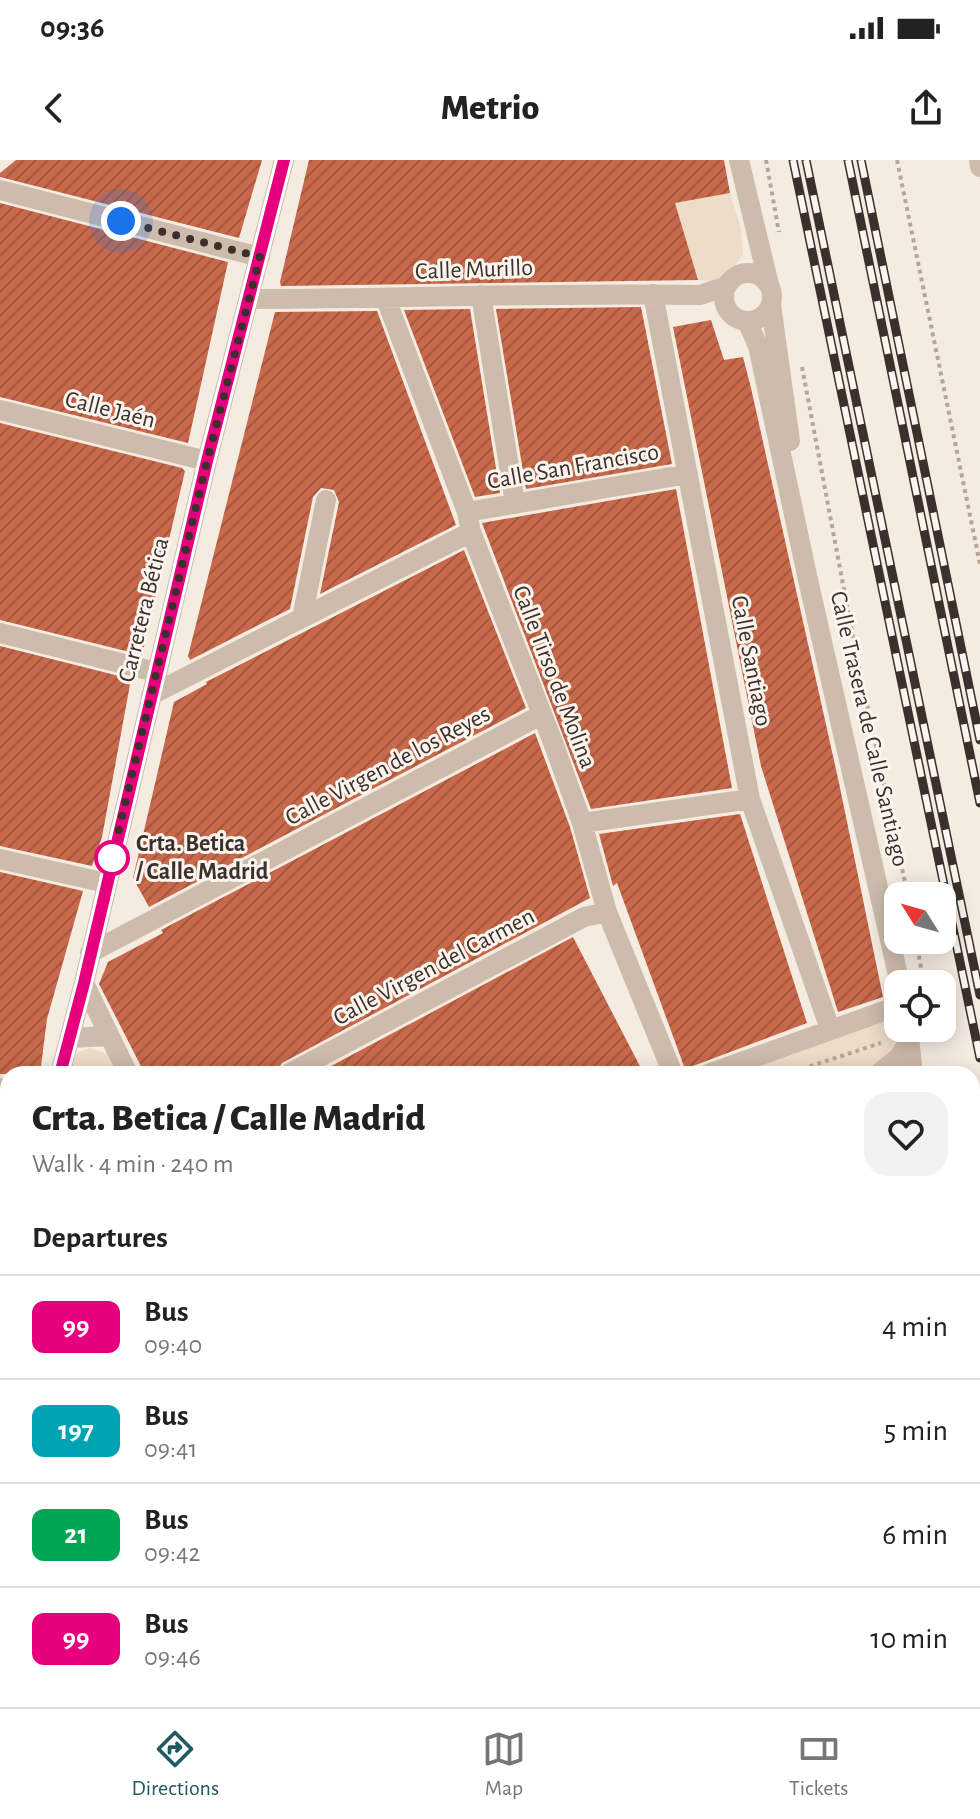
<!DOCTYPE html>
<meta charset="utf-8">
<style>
body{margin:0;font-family:"Alegreya Sans",sans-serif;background:#f2f2f2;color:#222;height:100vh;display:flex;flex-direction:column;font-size:30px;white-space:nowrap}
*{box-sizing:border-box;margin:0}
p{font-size:26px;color:#767676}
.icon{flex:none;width:44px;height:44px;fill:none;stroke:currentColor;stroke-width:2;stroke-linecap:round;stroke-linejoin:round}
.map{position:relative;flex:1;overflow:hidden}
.details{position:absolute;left:0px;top:906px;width:980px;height:642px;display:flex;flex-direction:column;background:#fff;border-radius:24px 24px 0 0;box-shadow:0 4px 20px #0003}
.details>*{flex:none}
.badge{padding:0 16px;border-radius:12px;font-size:28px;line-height:52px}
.needle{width:52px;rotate:307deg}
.controls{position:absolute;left:884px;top:722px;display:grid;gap:16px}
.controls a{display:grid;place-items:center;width:72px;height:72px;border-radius:16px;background:#fff;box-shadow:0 4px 20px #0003;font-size:40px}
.you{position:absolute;width:40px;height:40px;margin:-20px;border:6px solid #fff;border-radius:50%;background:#1a73e8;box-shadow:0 0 0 12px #1a73e833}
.map>.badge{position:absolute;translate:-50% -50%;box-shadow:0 0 0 4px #fff}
h2{padding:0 32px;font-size:30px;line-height:72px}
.round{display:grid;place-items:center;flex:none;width:84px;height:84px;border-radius:24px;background:#f2f2f2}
.overview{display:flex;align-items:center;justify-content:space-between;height:136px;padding:0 32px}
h1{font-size:38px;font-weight:800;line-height:60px}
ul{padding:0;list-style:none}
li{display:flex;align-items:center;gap:24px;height:104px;padding:0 32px;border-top:2px solid #e0e0e0}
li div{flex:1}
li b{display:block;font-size:30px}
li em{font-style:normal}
li .badge{min-width:88px;font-weight:700;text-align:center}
.status{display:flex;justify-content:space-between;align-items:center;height:56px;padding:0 40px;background:#fff;direction:ltr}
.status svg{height:22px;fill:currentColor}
header{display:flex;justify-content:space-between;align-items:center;height:104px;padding:0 32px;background:#fff;font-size:36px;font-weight:800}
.dock{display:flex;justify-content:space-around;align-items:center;height:112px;border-top:2px solid #e0e0e0;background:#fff;font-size:22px;color:#767676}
.dock a{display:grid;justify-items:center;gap:4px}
.dock .selected{color:#1f5a5e}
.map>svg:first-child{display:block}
.plaza{fill:#ecdcc8}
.building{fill:url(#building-hatch)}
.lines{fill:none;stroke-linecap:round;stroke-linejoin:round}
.path{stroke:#b9a596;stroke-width:4;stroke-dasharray:4 4;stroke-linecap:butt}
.minor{stroke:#cdbbac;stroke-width:20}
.rail-casing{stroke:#3b302b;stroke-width:9}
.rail{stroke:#fbf5ee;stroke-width:6;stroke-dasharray:18;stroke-linecap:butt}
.line-casing{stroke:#fff;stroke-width:18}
.line{stroke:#e6007e;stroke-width:12}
.walk{stroke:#3b302b;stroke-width:8;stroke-dasharray:0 14.4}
.stop-dot{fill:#fff;stroke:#e6007e;stroke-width:4}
.labels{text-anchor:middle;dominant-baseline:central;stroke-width:6;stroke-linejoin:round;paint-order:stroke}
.street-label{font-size:24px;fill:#3b302b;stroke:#fbf5ee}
.stop-label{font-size:24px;font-weight:bold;fill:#3b302b;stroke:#fbf5ee;text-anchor:start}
</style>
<div class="status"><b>09:36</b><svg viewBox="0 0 49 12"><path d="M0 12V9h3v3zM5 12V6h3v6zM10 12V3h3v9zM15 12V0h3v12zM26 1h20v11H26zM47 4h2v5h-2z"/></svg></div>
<header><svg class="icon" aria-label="back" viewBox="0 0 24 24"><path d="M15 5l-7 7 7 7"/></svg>Metrio<svg class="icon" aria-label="share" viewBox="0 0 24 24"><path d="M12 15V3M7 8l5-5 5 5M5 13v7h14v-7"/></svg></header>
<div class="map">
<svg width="980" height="1547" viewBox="0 0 980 1547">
<defs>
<pattern id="building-hatch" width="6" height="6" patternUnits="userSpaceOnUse" patternTransform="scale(2)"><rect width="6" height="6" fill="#c8694b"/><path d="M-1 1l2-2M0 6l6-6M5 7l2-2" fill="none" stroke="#a4573f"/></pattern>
</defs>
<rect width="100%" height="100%" fill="#f4ebe1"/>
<!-- plaza -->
<path class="plaza" d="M730,33L741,69L743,94L734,107L718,121L698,120L675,43Z
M882,861L894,872L897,889L880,907L845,914H737Z
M90,888L107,894L117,914H69L73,900L78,892Z
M0,1379L8,1381V1494L0,1499Z
M239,1540H373L371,1547H242Z"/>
<!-- building -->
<path class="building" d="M16,0H262L239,78L0,17V13Z
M309,0H724L730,33L675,43L698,120L281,126L280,122Z
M0,43L228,102L188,283L0,237Z
M641,147L672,304L526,329L496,149Z
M470,149L500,333L475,337L404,150Z
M377,151L456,365L320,434L339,342L334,330L321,328L313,337L290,449L190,500L188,496L275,152Z
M711,160L724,200L743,197L751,228L839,623L883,837L838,852L761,606L673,167Z
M0,263L182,308L185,311L142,495L0,460Z
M676,329L732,628L591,649L482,363Z
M464,390L526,548L149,747L133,718L174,542L207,524L206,522Z
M0,486L131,519L102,677L92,706L0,686Z
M535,573L570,667L590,738L282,903L275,914H145L99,824L108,802L163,773L161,770Z
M740,654L807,863L685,909L617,723L613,726L599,674Z
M0,712L83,731L47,859L40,914H0Z
M573,777L644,914H316Z"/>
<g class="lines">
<!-- path -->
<path class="path" d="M766,0L779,72
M897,0L980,404
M802,207L856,493L908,736
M916,780L924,824
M787,914L881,883
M972,1135L980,1172"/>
<!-- minor -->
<path class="minor" d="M739,0L769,125
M979,0L980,7
M0,30L260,97
M724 137a24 24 0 1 1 48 0a24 24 0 1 1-48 0Z
M653,134L750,639L830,869
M481,135L515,343
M250,139C400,139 550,132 700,135L727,126
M386,139L467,352L471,372L554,585L582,663L607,752L673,914
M771,145L790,281
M747,161L758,186L808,420L900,824
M0,250L207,301
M467,352L688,314
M302,458L326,340
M0,473L156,512
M151,535L471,372
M582,663L750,639
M0,699L106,723
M90,793L541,555
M84,823L128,914
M908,868L913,914
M70,878L109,876
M60,914L84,823L207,301L284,0
M288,914L584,757L607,752
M708,914L898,846
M878,914L899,897L909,881
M0,928L8,930
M0,1163L8,1130
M0,1224L8,1223
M972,1251L980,1291
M0,1280L8,1295
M972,1338L980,1334
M972,1504L980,1500
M0,1512L8,1508
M140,1540L143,1547
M803,1540L806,1547
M383,1547L385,1540
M432,1547L433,1540
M520,1547L535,1540
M879,1547L894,1540"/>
<!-- rail casing -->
<g class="rail-casing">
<path id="rail" d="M793,0L980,898
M806,0L980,835
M848,0L980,643
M861,0L980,580"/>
</g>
<!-- rail -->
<use href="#rail" class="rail"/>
</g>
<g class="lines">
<!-- line casing -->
<g class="line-casing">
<path id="line" d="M60,914L84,823L207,301L284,0"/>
</g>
<!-- line -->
<use href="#line" class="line"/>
<!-- walk -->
<path class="walk" d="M112,698L207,301L260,97L121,61"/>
</g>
<!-- markers -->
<circle class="stop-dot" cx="112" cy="698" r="16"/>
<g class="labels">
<!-- street labels -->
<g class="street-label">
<text transform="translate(474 110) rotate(-2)">Calle Murillo</text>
<text transform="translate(110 250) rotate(14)">Calle Jaén</text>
<text transform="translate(573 307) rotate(-10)">Calle San Francisco</text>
<text transform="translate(144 450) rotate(-76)">Carretera Bética</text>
<text transform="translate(751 501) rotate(79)">Calle Santiago</text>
<text transform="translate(554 517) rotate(69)">Calle Tirso de Molina</text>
<text transform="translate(869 569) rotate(77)">Calle Trasera de Calle Santiago</text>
<text transform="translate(388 606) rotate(-28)">Calle Virgen de los Reyes</text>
<text transform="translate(434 807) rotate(-28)">Calle Virgen del Carmen</text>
</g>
<!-- stop labels -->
<g class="stop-label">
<text x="136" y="684">Crta. Betica<tspan x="136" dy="28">/ Calle Madrid</tspan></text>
</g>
</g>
</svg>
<div class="controls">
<a><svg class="needle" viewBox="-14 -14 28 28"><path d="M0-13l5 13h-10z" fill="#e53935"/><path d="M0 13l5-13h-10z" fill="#767676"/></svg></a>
<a><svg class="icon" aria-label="locate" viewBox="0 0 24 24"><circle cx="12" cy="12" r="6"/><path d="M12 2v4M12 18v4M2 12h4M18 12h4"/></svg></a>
</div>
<div class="you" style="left:121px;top:61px"></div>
<section class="details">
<div class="overview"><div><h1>Crta. Betica / Calle Madrid</h1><p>Walk · 4 min · 240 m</p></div><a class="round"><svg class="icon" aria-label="heart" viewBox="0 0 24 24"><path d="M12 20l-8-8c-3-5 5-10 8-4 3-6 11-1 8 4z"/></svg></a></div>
<h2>Departures</h2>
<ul>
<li><span class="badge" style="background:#e6007e;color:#fff">99</span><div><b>Bus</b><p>09:40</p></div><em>4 min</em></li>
<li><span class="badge" style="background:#00a3b4;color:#fff">197</span><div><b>Bus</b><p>09:41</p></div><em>5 min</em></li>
<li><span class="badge" style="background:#00a651;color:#fff">21</span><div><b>Bus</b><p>09:42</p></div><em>6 min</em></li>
<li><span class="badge" style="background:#e6007e;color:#fff">99</span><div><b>Bus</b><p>09:46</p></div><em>10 min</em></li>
</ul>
</section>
</div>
<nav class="dock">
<a class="selected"><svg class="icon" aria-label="directions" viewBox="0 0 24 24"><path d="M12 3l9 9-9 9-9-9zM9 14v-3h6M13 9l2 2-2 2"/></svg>Directions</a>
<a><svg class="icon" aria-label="map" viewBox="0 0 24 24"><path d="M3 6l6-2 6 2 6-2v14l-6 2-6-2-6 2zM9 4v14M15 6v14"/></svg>Map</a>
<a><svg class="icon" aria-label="tickets" viewBox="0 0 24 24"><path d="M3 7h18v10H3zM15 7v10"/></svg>Tickets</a>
</nav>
